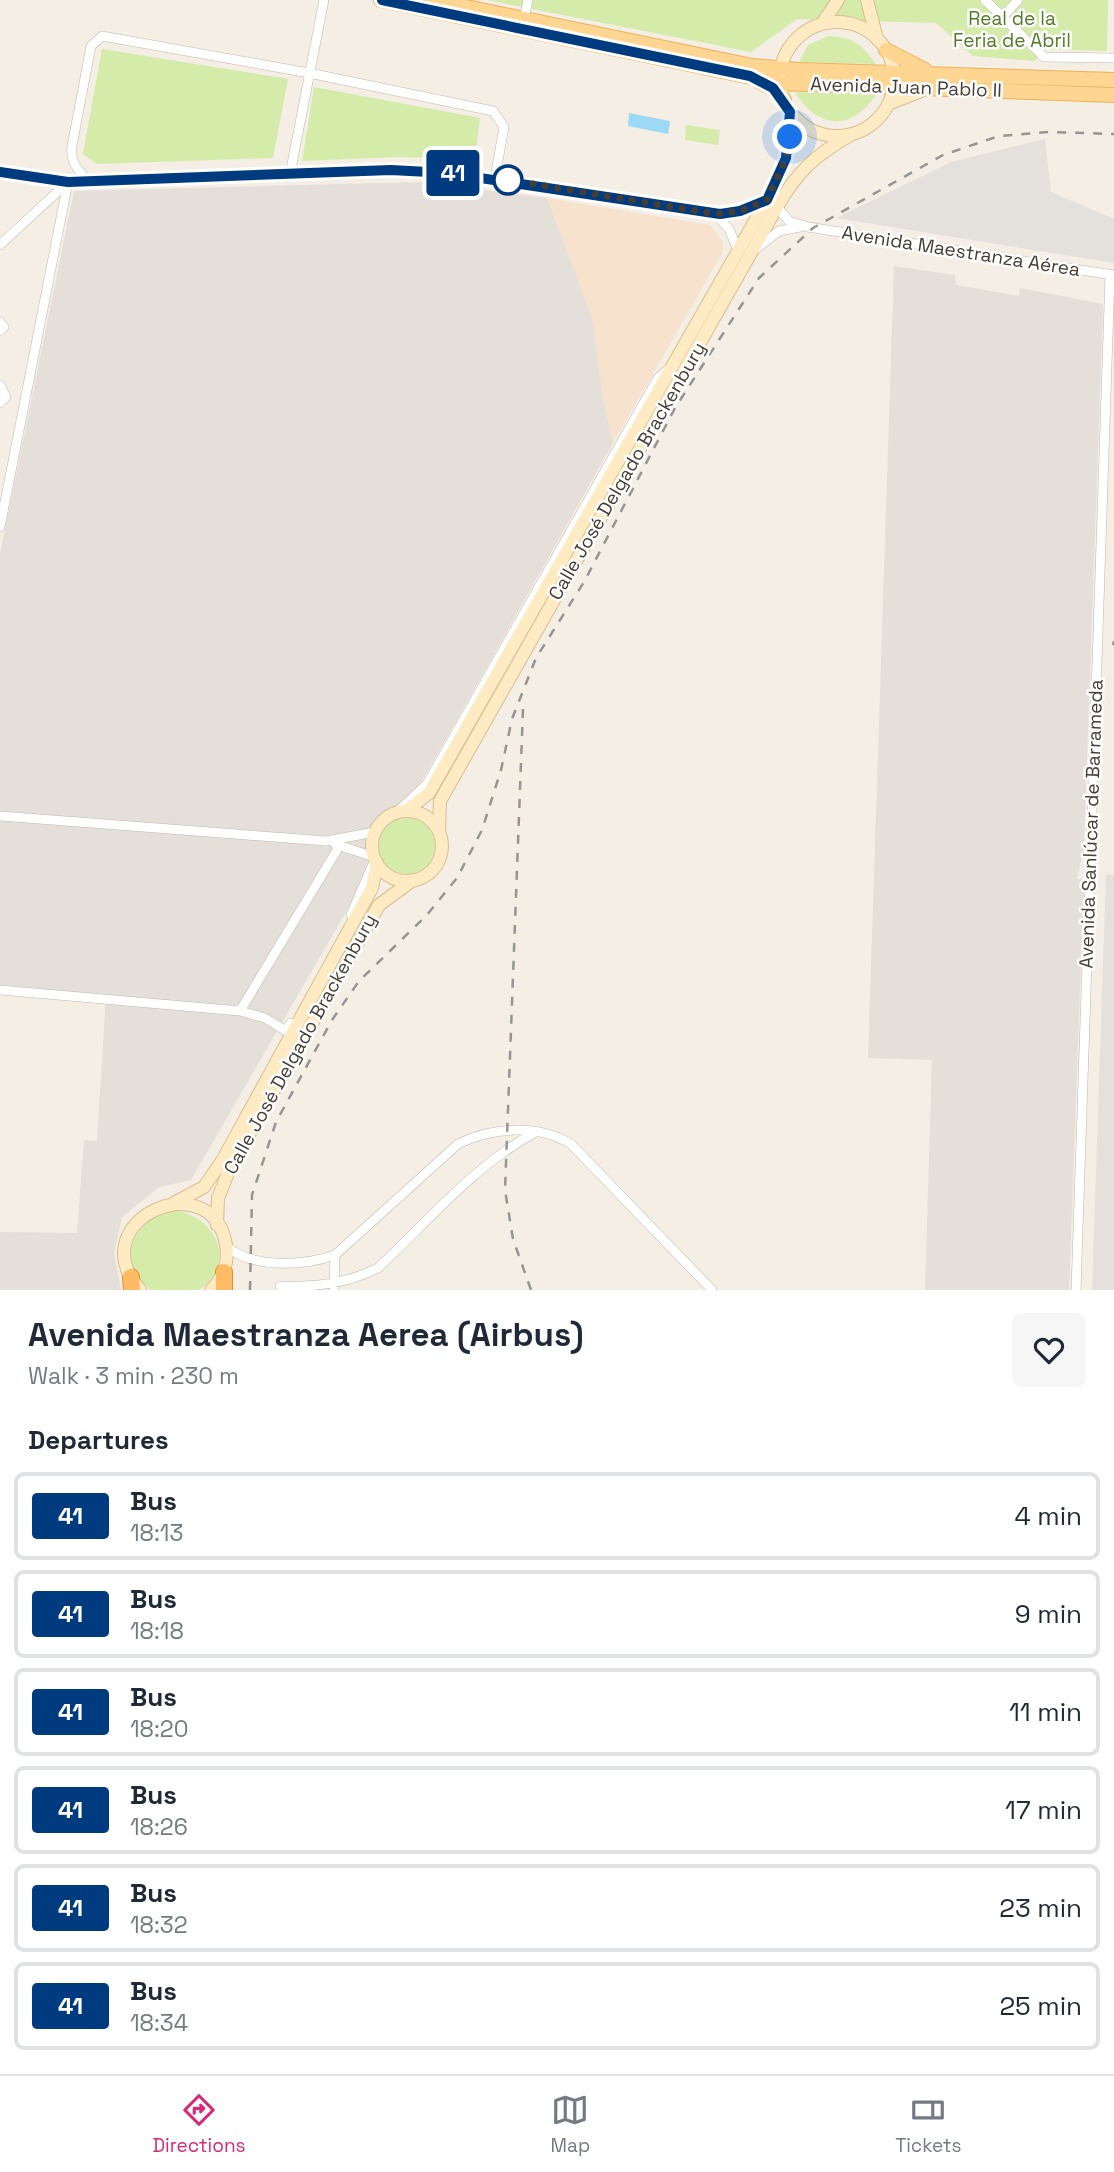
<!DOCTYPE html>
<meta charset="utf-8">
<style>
body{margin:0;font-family:"Space Grotesk",sans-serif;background:#f6f6f7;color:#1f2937;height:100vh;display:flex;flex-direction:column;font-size:26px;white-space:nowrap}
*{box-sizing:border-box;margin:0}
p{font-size:23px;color:#747a83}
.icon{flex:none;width:38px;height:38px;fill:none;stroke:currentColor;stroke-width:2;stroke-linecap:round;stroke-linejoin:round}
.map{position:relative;height:1290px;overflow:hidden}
.side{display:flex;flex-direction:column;background:#fff;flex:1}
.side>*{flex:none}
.badge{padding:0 14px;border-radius:5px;font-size:24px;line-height:46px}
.you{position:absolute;width:35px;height:35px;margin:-18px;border:5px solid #fff;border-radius:50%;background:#1a73e8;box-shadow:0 0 0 10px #1a73e833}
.map>.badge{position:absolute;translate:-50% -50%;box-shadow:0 0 0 4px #fff}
h2{padding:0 28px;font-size:26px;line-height:63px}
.round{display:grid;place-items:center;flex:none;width:74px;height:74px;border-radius:10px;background:#f6f6f7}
.head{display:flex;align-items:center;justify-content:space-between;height:119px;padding:0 28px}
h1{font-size:33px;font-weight:700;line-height:52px}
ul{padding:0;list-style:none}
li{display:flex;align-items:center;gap:21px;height:88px;margin:0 14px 10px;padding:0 14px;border:4px solid #e0e1e3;border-radius:10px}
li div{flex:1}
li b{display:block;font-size:26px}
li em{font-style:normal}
li .badge{min-width:77px;font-weight:700;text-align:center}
.dock{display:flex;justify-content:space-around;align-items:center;height:98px;border-top:2px solid #e0e1e3;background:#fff;font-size:19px;color:#747a83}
.dock a{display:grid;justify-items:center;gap:4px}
.dock .on{color:#db2777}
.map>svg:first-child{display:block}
.commercial{fill:#f7e2ce}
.industrial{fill:#e5dfda}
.green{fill:#d4ebaa}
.parking{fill:#e4e1dd}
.water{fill:#9cd9f5}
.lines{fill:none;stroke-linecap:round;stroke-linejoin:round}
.street-casing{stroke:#c3b7aa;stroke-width:10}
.secondary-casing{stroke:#d6be91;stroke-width:14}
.primary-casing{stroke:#ebb25b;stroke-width:16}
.highway-casing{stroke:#e78f2b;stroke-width:18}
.street{stroke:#fff;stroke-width:9}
.secondary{stroke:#ffebc3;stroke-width:12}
.primary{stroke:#ffd592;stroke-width:14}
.highway{stroke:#ffbc64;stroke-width:16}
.rail{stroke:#959595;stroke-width:2.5;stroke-dasharray:9 9;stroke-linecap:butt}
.line-casing{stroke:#fff;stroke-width:16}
.line{stroke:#003b80;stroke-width:10}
.walk{stroke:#463d34;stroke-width:7;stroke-dasharray:0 12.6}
.stop-dot{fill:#fff;stroke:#003b80;stroke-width:3.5}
.labels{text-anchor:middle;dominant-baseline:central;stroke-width:5;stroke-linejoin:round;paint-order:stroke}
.park-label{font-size:19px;fill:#4e7c23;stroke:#fff}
.street-label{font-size:19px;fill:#463d34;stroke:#fff}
</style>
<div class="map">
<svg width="1114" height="1290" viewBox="0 0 1114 1290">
<rect width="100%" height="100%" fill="#f4eee5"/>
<!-- commercial -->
<path class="commercial" d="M547,198L710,225L723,242V252L613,443L603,398L592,317Z"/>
<!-- industrial -->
<path class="industrial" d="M421,182L547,198L592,317L603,398L613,443L454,725L191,1180L159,1187L122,1217L114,1253L121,1290H0V1232L77,1233L84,1140L97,1141L106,996L0,986V554L74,191Z
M894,266L955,275L956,285L1019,296L1020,288L1103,304L1084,849L1077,879H1084L1069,1290H925L932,1060L868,1058Z"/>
<!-- green -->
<path class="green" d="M487,0H1108L1107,51L1046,49L1035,61L973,56L936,23L797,19L751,52Z
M828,36C852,37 862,44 876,64L799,62L808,45Z
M102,49L288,79L273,158L97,164L83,154Z
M314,87L480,118L475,159L399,157L302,161Z
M795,92L876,95C851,132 817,129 795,92Z
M686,125L720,130L718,145L685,140Z
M379 846a28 28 0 1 1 56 0a28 28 0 1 1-56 0Z
M172,1210C215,1214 239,1263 199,1290H151C112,1267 134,1219 172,1210Z"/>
<!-- parking -->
<path class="parking" d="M1045,139L1051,192L1114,219V263L836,218L951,162Z
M1106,874L1114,875V1290H1092Z"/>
<!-- water -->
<path class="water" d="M629,113L670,121L668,134L628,126Z"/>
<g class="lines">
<!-- street casing -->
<g class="street-casing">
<path id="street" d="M985,0L1044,57L1114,58
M1003,17L1018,0
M524,19L528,0
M0,172L68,182L391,170L447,173L716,214L740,211L767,200
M290,174L324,0
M87,180C77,169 70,161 72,146L91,46L102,36L309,73L493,111L504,127L495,178
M777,207L789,221L808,227L1113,275
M716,214L729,229L738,250
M0,245L68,182
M757,248L779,231L800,227
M0,322L4,327L0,331
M0,385L6,397L0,403
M0,527L68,182
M396,813L427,784L658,378L667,370
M0,816L326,841L375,832
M335,844L374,857
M351,915L373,864
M0,990L240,1011L340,845
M240,1011L265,1018L286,1031L291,1023
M226,1246C253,1269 303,1266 335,1255L458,1144C493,1127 537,1124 571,1144L712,1290
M280,1286C315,1287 346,1284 378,1268C427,1222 475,1165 534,1133
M334,1288L335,1255
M1076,1290L1110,275"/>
</g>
<!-- secondary casing -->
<g class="secondary-casing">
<path id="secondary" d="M867,0L877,39
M780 79a57 57 0 1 1 114 0a57 57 0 1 1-114 0Z
M822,24L838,0
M888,104L924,90
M406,811L429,793L767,200L786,158L790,112
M372 846a35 35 0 1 1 70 0a35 35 0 1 1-70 0Z
M439,832L440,801L777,207C798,170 816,155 852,134
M174,1203L204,1187L222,1161L372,888L377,863
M217,1225L218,1198L230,1168L379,905L413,880
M140,1290C79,1220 212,1162 226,1245C229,1262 223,1278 211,1290"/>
</g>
<!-- primary casing -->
<g class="primary-casing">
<path id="primary" d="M381,0L780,83L1114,95
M432,0L752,66L799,70L1114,80
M886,50L925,70
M760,82L773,88L784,100"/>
</g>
<!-- highway casing -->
<g class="highway-casing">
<path id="highway" d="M224,1272V1290
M131,1277L132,1290"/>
</g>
<!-- street -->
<use href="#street" class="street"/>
<!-- secondary -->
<use href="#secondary" class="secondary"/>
<!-- primary -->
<use href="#primary" class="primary"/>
<!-- highway -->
<use href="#highway" class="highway"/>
<!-- rail -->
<path class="rail" d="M1113,645L1114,641
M523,709L505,1190L513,1239L531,1290
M250,1290L252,1195L276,1122L332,1020L359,981L426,916L457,878L482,830L501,770L512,719L536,658L584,582L675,408L759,278L813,228L943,155L999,136L1049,132L1114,134"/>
</g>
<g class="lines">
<!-- line casing -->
<g class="line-casing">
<path id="line" d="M0,172L68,182L391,170L447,173L720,214L740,211L767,200L786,158L790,112L773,88L750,76L382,0"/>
</g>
<!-- line -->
<use href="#line" class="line"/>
<!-- walk -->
<path class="walk" d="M508,180L716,214L740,211L767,200L786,158L790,137"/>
</g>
<!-- markers -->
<circle class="stop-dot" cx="508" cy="180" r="14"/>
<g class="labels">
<!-- park labels -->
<g class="park-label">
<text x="1012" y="18">Real de la<tspan x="1012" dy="22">Feria de Abril</tspan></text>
</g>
<!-- street labels -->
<g class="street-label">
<text transform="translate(906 87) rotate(2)">Avenida Juan Pablo II</text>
<text transform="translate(961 251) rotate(9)">Avenida Maestranza Aérea</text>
<text transform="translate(627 471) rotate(-60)">Calle José Delgado Brackenbury</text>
<text transform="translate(1091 824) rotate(-88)">Avenida Sanlúcar de Barrameda</text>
<text transform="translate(300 1044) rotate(-61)">Calle José Delgado Brackenbury</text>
</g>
</g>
</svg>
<div class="you" style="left:790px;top:137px"></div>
<b class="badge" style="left:453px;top:173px;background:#003b80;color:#fff">41</b>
</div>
<section class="side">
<div class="head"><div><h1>Avenida Maestranza Aerea (Airbus)</h1><p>Walk · 3 min · 230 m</p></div><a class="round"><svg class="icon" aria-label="heart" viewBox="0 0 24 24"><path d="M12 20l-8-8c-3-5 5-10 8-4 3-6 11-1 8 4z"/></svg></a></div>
<h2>Departures</h2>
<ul>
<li><span class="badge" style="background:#003b80;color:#fff">41</span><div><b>Bus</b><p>18:13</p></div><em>4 min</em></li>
<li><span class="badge" style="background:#003b80;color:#fff">41</span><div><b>Bus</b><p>18:18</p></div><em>9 min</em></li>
<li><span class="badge" style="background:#003b80;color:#fff">41</span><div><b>Bus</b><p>18:20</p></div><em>11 min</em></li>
<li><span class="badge" style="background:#003b80;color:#fff">41</span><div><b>Bus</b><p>18:26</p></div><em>17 min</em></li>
<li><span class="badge" style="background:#003b80;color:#fff">41</span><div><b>Bus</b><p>18:32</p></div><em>23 min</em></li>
<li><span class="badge" style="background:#003b80;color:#fff">41</span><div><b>Bus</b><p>18:34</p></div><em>25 min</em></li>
</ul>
</section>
<nav class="dock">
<a class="on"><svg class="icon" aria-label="directions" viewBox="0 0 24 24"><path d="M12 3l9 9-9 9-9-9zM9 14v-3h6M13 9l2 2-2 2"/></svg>Directions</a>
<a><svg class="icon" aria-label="map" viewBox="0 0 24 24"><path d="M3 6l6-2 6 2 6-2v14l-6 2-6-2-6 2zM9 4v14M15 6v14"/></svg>Map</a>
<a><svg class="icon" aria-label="tickets" viewBox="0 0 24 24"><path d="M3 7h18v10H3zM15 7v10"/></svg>Tickets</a>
</nav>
